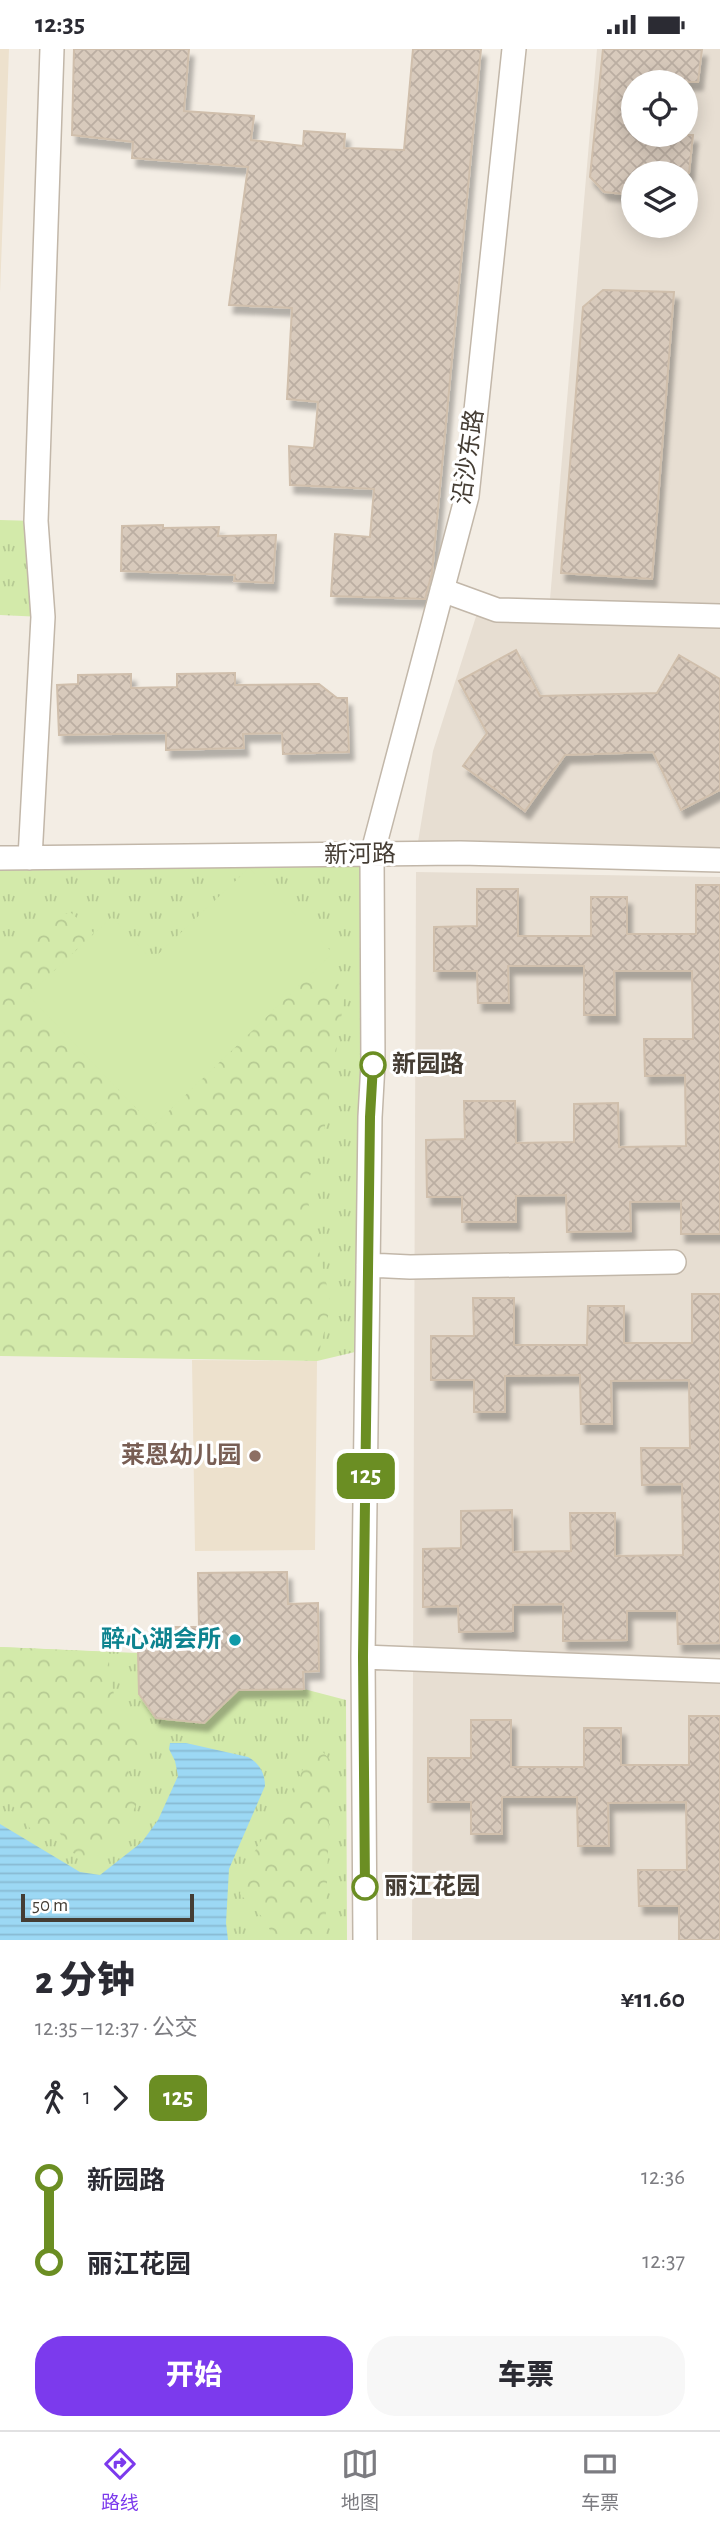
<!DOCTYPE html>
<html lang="zh">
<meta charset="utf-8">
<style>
body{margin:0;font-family:"Alegreya Sans","Noto Sans SC",sans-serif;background:#f7f7f7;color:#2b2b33;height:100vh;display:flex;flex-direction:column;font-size:26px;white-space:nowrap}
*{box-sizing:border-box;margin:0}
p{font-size:23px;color:#7c7c81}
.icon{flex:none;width:38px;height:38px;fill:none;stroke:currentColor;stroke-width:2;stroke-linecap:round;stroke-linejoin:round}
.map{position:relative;height:1891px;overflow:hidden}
.panel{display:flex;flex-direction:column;background:#fff;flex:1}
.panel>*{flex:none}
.badge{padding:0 14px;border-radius:10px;font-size:24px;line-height:46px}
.fabs{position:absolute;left:621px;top:21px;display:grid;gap:14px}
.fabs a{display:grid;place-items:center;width:77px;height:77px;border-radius:50%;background:#fff;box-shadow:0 4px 18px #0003;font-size:35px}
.scale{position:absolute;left:21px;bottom:18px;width:173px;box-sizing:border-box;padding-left:7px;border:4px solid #453d34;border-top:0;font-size:19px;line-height:24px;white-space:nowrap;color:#453d34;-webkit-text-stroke:5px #fff;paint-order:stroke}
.map>.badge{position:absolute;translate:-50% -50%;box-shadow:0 0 0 4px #fff}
.legs{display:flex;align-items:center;gap:10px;height:77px;padding:0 35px;font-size:23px}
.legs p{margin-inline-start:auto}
.headline{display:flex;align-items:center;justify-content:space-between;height:119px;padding:0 35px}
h1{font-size:38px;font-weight:800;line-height:52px}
.action{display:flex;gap:14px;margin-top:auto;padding:14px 35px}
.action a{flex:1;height:80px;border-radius:28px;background:#7c3aed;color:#fff;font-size:28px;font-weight:800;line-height:80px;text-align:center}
.action a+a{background:#f7f7f7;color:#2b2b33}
ul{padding:0 35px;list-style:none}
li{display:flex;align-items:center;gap:24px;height:84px;font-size:26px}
li i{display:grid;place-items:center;width:10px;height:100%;margin:0 9px;background:currentColor}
li i::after{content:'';width:18px;height:18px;margin:-9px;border:5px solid;border-radius:50%;background:#fff}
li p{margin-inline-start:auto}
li:first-child i{background:linear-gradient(#0000 50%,currentColor 0)}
li:last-child i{background:linear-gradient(currentColor 50%,#0000 0)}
.status{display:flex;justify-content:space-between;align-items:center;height:49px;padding:0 35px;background:#fff;direction:ltr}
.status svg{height:19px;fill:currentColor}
.dock{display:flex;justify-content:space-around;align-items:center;height:98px;border-top:2px solid #e1e1e2;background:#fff;font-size:19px;color:#7c7c81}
.dock a{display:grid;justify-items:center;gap:4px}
.dock .current{color:#7c3aed}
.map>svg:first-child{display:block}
.residential{fill:#e7ded2;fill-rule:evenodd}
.education{fill:#ede1cd}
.grass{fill:url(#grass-tufts)}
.forest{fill:url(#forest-crowns)}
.pitch{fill:#d3eaaa}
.water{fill:url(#water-rules)}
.building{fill:url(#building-cross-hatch);stroke:#d0bfac;stroke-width:2;filter:url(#shadow)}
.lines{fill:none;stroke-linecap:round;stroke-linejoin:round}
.minor-casing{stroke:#c2b7a9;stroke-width:26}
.minor{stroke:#fff;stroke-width:23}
.line-1-casing{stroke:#fff;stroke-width:16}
.line-1{stroke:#6b8e23;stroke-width:10}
.stop-1-dot{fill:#fff;stroke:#6b8e23;stroke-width:3.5}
.education-dot{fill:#8d6e63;stroke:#fff;stroke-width:2.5}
.culture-dot{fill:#0f9aa8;stroke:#fff;stroke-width:2.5}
.labels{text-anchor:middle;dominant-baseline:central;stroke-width:6;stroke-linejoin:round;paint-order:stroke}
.street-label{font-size:24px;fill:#453d34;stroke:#fff}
.stop-label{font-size:24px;font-weight:bold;fill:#453d34;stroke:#fff;text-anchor:start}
.education-label{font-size:24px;font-weight:bold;fill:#785e54;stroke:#fff;text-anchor:end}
.culture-label{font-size:24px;font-weight:bold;fill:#0d838f;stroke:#fff;text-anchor:end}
</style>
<div class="status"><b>12:35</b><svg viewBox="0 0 49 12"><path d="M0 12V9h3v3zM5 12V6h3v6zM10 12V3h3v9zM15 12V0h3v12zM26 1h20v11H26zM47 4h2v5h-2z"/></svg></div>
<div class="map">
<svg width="720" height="1891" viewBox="0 0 720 1891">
<defs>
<pattern id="grass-tufts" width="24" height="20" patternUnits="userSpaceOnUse" patternTransform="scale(1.75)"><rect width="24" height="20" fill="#d3eaaa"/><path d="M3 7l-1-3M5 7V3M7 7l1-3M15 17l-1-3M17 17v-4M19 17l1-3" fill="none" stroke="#b6ca93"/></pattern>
<pattern id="forest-crowns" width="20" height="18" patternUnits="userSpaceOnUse" patternTransform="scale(1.75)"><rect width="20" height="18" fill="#d3eaaa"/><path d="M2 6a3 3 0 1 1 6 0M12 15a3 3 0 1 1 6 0" fill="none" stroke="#b6ca93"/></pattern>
<pattern id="water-rules" width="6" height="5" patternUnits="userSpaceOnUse" patternTransform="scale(1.75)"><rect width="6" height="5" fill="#9cd8f4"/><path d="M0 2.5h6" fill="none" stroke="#88bad2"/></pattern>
<pattern id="building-cross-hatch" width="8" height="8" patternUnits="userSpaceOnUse" patternTransform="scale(1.75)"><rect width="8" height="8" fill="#d8cabc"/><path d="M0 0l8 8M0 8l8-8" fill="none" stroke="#bbaea2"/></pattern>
<filter id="shadow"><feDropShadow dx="4.5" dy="8" stdDeviation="2" flood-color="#0004"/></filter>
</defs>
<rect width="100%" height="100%" fill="#f3ede4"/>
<!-- residential -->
<path class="residential" d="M597,0H720V812L416,805L433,702L480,555L549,562ZM634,33H686V86H634ZM634,124H686V177H634Z
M416,823L720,828V1891H412Z"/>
<!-- education -->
<path class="education" d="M0,0H9L0,244Z
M192,1311L317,1312L315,1501L195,1502Z"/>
<!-- grass -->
<path class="grass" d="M0,471L36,472L43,568L0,566Z
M369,805L355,1303L317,1312L185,1299L0,1305V809Z
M0,1598L138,1604L139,1645L156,1669L204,1674L238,1641L304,1640L346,1651L347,1891H0Z"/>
<!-- forest -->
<path class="forest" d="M70,863L94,884L28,946L153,1077L304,932L335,926L344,950L322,1097L305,1139L331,1255L317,1312L0,1307V897L25,892L47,874Z
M0,1598L108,1603L111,1633L117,1657L144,1691L128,1722L140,1748L116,1796L95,1811L73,1804L59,1783L31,1781L19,1762L0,1748Z
M314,1693L331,1712L325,1891H274L266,1872L240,1845L244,1820L300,1727Z"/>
<!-- pitch -->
<path class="pitch" d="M249,819L333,904L153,1077L28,946L112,868L152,911Z"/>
<!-- water -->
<path class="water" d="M170,1694H186L248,1708C259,1714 265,1724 265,1737L229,1820L226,1874L228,1891H0V1775L80,1823L100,1826L142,1793L158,1771L178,1727L175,1712L169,1700Z"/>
<!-- building -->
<path class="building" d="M74,0H189L184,62L254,67L251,91L303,97L304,82L345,85L344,99L404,101L413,0H481L432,524L425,550L331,547L335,485L370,488L374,440L290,436L289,397L314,399L318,353L287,350L292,259L229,256L248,118L132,109L133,93L72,86Z
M603,0H702L698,33H634V86H693L689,124H634V146L604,143L590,128Z
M603,241L674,243L652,530L561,524L583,258Z
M163,476V479L219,478L218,487L276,486L273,534L234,532L235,526L121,522L122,477Z
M516,601L540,647L657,644L679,606L720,630V741L681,761L653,703L565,706L525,762L463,717L487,684L459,632Z
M235,624V636L319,635L337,649H347L349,703L283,705L282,684L243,685L244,699L166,701V684L59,686L57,636L78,635V626L131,625V639L177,638V625Z
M696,836H720V1185H681V1152L630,1153L631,1182L567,1183L566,1146L516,1147V1173H462V1148H427L426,1091L465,1090L464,1052H515L516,1094L574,1093V1055L618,1054L619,1098L686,1097L685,1026L645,1027L644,990H693L692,922H614L615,966H584V917H508L509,954H478L477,922H434V878L477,877V840H518V887H591V848H627V885H696Z
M692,1245H720V1594L678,1595L677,1562H627V1591L563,1592V1555L513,1556V1582L459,1583L458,1557L423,1558V1500L461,1499V1462L512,1461L513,1503L571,1502L570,1464H615V1507L683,1506L682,1435L642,1436L641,1399H690L689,1331L611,1332L612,1375H581L580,1326L505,1327V1363H474V1331H431V1287H474L473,1249H514V1296H587L588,1257H624V1294H692Z
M287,1523L288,1555L318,1554L319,1622L303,1623L304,1640L238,1641L204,1674L156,1669L139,1645L138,1604L166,1578H199L198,1524Z
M689,1667H720V1891H679V1857H639L638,1821H687L686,1753L608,1754L609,1797H578L577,1748H502V1785H471V1753H428V1709H471V1671H511V1718H584V1679H621V1716H689Z"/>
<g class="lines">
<!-- minor casing -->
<g class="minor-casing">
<path id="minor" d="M442,541L497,561L720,567
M0,809L460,804L720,811
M30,809L43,568L36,472L52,0
M368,1216L410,1218L674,1213
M363,1608L720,1622
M365,1891L363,1608L370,1068L373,1015L372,806L467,447L514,0"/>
</g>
<!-- minor -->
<use href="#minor" class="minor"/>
</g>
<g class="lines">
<!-- line-1 casing -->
<g class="line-1-casing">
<path id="line-1" d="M365,1838L363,1608L370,1068L373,1016"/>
</g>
<!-- line-1 -->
<use href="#line-1" class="line-1"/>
</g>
<!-- markers -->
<g class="stop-1-dot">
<circle cx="373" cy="1016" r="12"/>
<circle cx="365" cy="1838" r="12"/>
</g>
<circle class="education-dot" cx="255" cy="1407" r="7"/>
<circle class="culture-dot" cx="235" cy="1591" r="7"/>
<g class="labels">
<!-- street labels -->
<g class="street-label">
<text transform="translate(469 408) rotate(-82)">沿沙东路</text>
<text transform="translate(360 806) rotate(-1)">新河路</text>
</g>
<!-- stop labels -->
<g class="stop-label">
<text x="392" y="1016">新园路</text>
<text x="384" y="1838">丽江花园</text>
</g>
<!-- education labels -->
<g class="education-label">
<text x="241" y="1407">莱恩幼儿园</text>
</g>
<!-- culture labels -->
<g class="culture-label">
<text x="221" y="1591">醉心湖会所</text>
</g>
</g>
</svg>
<div class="fabs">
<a><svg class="icon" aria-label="locate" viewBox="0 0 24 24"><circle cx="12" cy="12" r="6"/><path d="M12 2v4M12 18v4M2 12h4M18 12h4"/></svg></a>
<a><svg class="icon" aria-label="layers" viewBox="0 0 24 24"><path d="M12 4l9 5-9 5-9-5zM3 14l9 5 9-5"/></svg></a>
</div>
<div class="scale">50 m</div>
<b class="badge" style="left:366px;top:1427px;background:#6b8e23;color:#fff">125</b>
</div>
<section class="panel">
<div class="headline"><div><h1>2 分钟</h1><p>12:35 – 12:37 · 公交</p></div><b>¥11.60</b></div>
<div class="legs"><svg class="icon" aria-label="walk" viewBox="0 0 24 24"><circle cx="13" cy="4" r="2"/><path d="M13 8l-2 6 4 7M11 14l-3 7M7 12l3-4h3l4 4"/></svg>1<svg class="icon" aria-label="forward" viewBox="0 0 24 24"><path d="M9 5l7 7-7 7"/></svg><b class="badge" style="background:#6b8e23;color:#fff">125</b></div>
<ul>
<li><i style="color:#6b8e23"></i><b>新园路</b><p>12:36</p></li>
<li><i style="color:#6b8e23"></i><b>丽江花园</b><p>12:37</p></li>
</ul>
<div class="action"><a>开始</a><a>车票</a></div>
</section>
<nav class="dock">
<a class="current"><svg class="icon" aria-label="directions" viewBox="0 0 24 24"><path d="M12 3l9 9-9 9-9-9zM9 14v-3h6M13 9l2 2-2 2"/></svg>路线</a>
<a><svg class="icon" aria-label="map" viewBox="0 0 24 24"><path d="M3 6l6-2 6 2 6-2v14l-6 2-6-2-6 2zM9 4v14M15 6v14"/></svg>地图</a>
<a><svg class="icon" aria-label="tickets" viewBox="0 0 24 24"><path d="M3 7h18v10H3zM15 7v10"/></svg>车票</a>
</nav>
